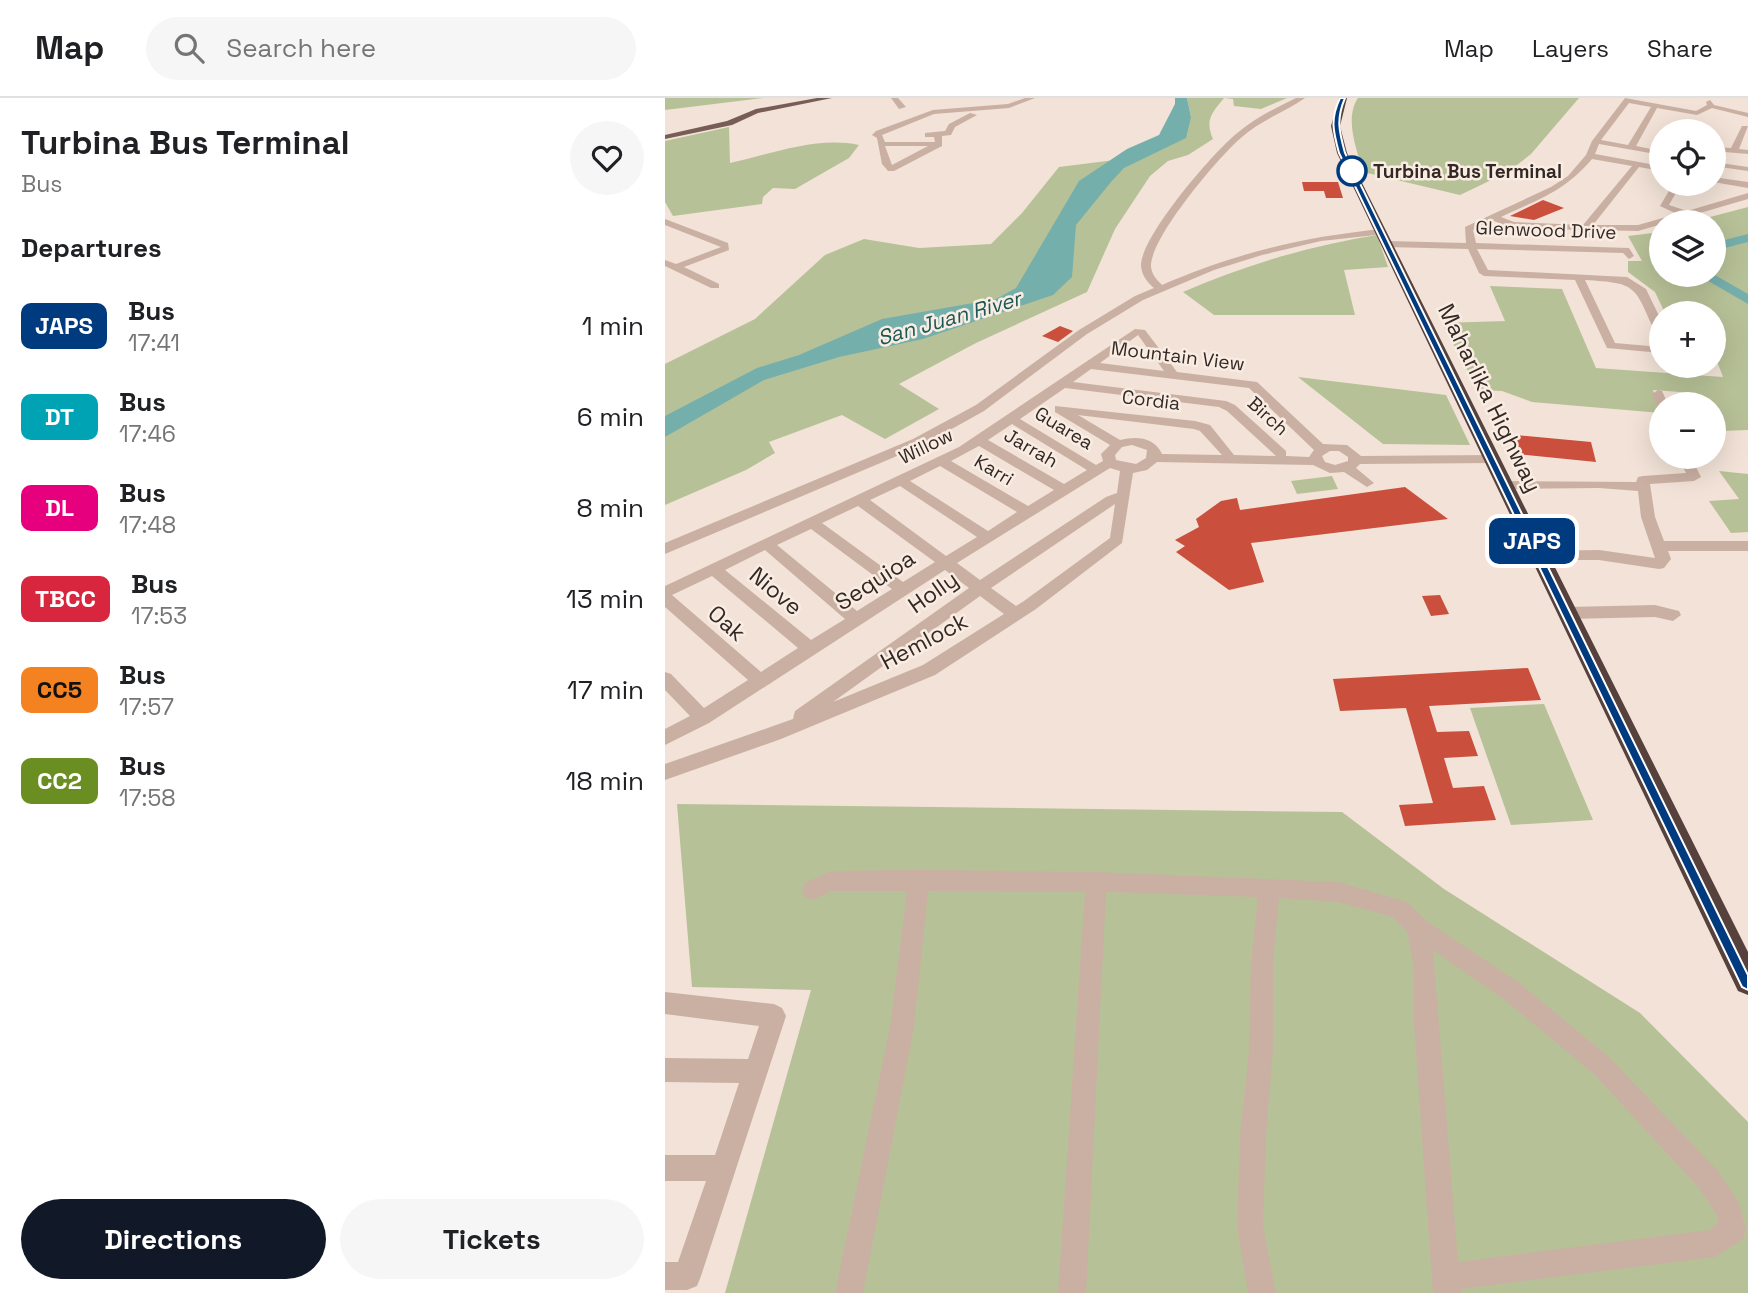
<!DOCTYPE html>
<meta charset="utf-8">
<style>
body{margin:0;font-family:"Space Grotesk",sans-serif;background:#f6f6f6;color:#202124;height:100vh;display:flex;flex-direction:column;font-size:26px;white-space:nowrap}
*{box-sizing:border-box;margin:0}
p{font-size:23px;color:#757577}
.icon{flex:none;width:38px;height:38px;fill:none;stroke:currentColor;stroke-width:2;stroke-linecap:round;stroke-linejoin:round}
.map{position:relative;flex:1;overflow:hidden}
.side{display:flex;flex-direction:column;background:#fff;width:665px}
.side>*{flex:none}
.badge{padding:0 14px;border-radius:10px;font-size:24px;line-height:46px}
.buttons{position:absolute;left:984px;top:21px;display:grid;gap:14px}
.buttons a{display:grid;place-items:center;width:77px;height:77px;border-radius:50%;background:#fff;box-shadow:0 7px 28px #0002;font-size:35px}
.map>.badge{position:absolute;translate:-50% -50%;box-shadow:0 0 0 4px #fff}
h2{padding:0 21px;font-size:26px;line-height:63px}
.round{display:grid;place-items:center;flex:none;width:74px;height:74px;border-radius:37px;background:#f6f6f6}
.summary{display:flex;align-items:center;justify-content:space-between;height:119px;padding:0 21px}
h1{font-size:33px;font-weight:700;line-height:52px}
.action{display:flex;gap:14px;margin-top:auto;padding:14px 21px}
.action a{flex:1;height:80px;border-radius:42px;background:#111827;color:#fff;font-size:28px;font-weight:700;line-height:80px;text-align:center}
.action a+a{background:#f6f6f6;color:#202124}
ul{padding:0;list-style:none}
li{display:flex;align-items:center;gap:21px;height:91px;padding:0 21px}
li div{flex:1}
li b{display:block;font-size:26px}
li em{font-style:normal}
li .badge{min-width:77px;font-weight:700;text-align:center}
header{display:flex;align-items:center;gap:42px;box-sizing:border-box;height:98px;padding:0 35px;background:#fff;border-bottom:2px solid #e0e0e0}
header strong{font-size:33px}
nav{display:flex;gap:38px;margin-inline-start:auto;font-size:24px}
.search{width:490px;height:63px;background:#f6f6f6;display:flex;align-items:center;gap:18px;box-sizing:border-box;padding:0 24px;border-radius:38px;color:#757577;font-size:26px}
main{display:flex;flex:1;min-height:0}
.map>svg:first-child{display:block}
.green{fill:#b7c197}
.water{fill:#75afac}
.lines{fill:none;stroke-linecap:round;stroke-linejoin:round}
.river{fill:#75afac;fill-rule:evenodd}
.building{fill:#ca4f3c}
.minor{fill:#cab0a3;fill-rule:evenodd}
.major{fill:#775d55;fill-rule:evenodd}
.highway{fill:#56413c;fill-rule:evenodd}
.line{fill:#003b80;stroke:#fff;stroke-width:2}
.stop-dot{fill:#fff;stroke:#003b80;stroke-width:3.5}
.labels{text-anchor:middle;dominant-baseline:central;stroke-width:5;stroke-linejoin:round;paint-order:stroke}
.far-stop-label{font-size:19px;font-weight:bold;fill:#342825;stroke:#f9ede3;text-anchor:start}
.far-street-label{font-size:19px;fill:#342825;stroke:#f9ede3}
.far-water-label{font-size:21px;font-style:italic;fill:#1a5754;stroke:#f9ede3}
.street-label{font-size:23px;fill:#342825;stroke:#f9ede3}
</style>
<header>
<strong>Map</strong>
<div class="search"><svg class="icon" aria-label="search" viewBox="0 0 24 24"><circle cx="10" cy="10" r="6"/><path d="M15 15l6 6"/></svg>Search here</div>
<nav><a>Map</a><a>Layers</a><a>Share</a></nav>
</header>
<main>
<section class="side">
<div class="summary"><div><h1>Turbina Bus Terminal</h1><p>Bus</p></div><a class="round"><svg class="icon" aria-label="heart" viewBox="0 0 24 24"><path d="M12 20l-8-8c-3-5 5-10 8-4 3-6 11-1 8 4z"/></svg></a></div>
<h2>Departures</h2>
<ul>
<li><span class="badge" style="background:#003b80;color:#fff">JAPS</span><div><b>Bus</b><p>17:41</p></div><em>1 min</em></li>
<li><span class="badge" style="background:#00a3b4;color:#fff">DT</span><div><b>Bus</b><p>17:46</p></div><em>6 min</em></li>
<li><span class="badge" style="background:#e6007e;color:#fff">DL</span><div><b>Bus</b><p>17:48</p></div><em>8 min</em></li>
<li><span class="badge" style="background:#d7263d;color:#fff">TBCC</span><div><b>Bus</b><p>17:53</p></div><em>13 min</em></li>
<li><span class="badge" style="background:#f58220;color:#111">CC5</span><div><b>Bus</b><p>17:57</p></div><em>17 min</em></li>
<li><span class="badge" style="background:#6b8e23;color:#fff">CC2</span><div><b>Bus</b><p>17:58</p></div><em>18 min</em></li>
</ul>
<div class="action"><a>Directions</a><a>Tickets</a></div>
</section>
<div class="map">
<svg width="1083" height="1195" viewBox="0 0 1083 1195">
<rect width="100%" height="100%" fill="#f2e2d7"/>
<!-- green -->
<path class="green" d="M0,0H98L0,12Z
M522,0H622L596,11L569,8L568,1L559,0C546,16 540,22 548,41L523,57L503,63L485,78L450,131L422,194L311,245L234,286L274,311L220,341L177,317L104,344L110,355L81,372L0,407V266L90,221L160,157L199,141L254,150L326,146L357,115L394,69L482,58L526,19Z
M693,0H914L866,56L843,74L795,97L698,74C692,52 679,21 693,0Z
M64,29L65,65C107,56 152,38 194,47L184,60L130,91L108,90L98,99L97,106L8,118L0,104V43Z
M1083,109V332L1057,333L1048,323V306H1040L1028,295L988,292L996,315L867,304L837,293L813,292L777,225L840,223L825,188L897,191L931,270L1058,279L1048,253V215H1000L990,194L963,174V163H977L963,138L996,134V177H1048V124H1026Z
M712,137L723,169L679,172L690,217H549L518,194C581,167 643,148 712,137Z
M633,279L781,297L805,347L718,346Z
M1054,373L1083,376V434L1066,435L1044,403L1074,401Z
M667,378L673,391L632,396L626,383Z
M879,606L928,722L846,727L805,610Z
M12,706L677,714L779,791L975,915L1083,1024V1195H60L146,892L27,889Z"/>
<!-- water -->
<path class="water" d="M510,0H522L526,19L521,40L459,70L446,84L411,127L407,179L388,197L258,241L174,259L99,282L0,339V318L92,270L134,257L217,221L331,201L351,190L414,83L462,51L494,37L510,6Z"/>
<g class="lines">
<!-- river -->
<path class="river" d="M1083,136V144L1048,153V145Z
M1048,176L1083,196V206L1033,177Z"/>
</g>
<!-- building -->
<path class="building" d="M637,84H673L678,100H661L659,93H639Z
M878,102L899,110L869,122L845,118Z
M395,228L408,233L393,244L377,238Z
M850,337L926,344L931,364L852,356Z
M740,389L783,421L586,445L599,484L564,492L511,454L520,448L510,442L534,429L531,421L556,403L572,400L575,412Z
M775,497L784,516L766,518L757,498Z
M863,570L876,602L764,608L772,634L804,633L813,658L779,660L788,690L819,688L831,722L740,728L734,707L768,705L741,610L675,613L668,581Z"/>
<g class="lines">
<!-- minor -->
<path class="minor" d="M226,0H233L241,9L234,11Z
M360,0H370L344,10L269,16L217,37L220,44H270L269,39H260V35L280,33L284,26L305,15L312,17L290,29L286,37L277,38V48L229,73H223L217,66L212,40L207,37L211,33L268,12L343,6ZM220,48H263L227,67Z
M631,0H640C620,14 596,22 577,39C555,57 484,141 486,169C487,177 492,182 497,187C571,155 637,139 717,131L722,134L720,136L656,143L597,157L549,172L478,202L422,236L319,313L258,347L0,456V445L248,341L311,307L414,232L470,198L489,190C482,184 476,176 476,167C477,137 547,56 571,36C589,21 610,10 631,0Z
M960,0L1031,13L1042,7L1041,4L1045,2L1049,7L1083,15V19L1047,10L1032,17L992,10L971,48L996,53V57L934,46L930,56L996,68V73L974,69L928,127H973L1012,116L995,108L1008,86H1016L1004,107L1022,113L1083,95V101L973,133L926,132L928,137L923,140L916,132L847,130L829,123L808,132L811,145L964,150L969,158L964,161L958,155L812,151L823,172L962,179L981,191L996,222V237L990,234C969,188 973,185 920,182L950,245L996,249V255L942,250L910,182L819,178L814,175L803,151L722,149L717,146L722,143L801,145L800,129L886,89L903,78L921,57L927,43ZM964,5L986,9L963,47L936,42ZM927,61L967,68L918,127L849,124L836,119C874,101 899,94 927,61Z
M1077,28H1083L1074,51L1083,52V56L1048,53V49L1066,50Z
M1048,64L1083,69V73L1048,68Z
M1048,79L1083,84V90L1048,84Z
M0,121L63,145L64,152L19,169L54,186V190H46L0,168V162L11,166L56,149L0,127Z
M470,231L480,232L512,274L592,284L658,346L682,347L696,358L829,357L836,361L829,365L695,366L691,370L709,385L702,389L679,374L665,375L648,367L492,364L482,372L468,375L457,445L371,511L270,577L116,641L0,682V666L128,621L130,613L304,490L280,472L44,625L0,647V631L25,618L0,592V574L6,576L39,610L83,582L0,509V488L294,349ZM473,237L499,273L435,265ZM426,271L584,290L649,352L644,359L621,358V353L570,307L561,303L408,284ZM400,290L554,309L562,313L611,358L569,357L545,327L530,323L390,308V314L445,347L436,356L438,363L431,367L355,321ZM413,317L529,331L535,333L557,357L497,356C489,339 472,338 455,342ZM347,326L422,372L399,386L323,342ZM467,347L482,352L481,360L471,366L451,362L450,357L457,349ZM314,348L389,392L363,408L286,363ZM665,353H674L683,359V363L670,367L660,364L657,358ZM275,368L352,414L323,433L245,383ZM445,370L455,373L452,395L441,399L315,482L292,465ZM235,388L312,439L281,458L205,402ZM450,406L445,440L359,503L351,508L326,490ZM193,408L270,464L238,484L157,425ZM146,431L227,491L192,513L112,447ZM100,452L180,521L146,542L60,472ZM47,478L133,550L96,574L7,497ZM315,498L339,516L258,567L168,604Z
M993,292L997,293L1003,306H996V309L991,306L987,296Z
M1013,359H1026L1036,379L1029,383L985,386L990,419L999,443H1083V453H1003L1006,461L999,470L994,471L934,462H874L866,457L869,453L934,452L990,460L976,419L973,393L934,390L840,391L833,387L840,383L971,384L973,379L978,378L1021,375Z
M990,507L1014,513L1016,517L1008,523L990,519L903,521L895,515L903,509Z
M254,772L431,774L673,784L742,804L760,822L853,884L944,959L1052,1072L1073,1103L1081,1131L1078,1141L1050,1159L796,1191V1195H768L749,927L748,865L742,834L728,819L673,804L614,800L608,864V953L601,1037L598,1128L611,1195H583L572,1128L575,1037L584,953L586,864L593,799L441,794L421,1195H393L420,794L263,793L249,929L198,1195H170L225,929L242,793H167L147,802L140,799L137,792L140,785L166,773ZM768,852L837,900L928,975L1034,1090L1052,1117L1053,1125L1045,1132L793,1164Z
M0,894L109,906L117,910L121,918L36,1178L32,1188L22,1192H0V1164H13L41,1083H0V1057H50L74,985L0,984V960L83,961L94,928L0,916Z"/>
<!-- major -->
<path class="major" d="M152,0H167L93,15L67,27L0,41V37L62,23L91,11Z"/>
<!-- highway -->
<path class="highway" d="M674,0H682L675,28L682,55L1083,854V897L1073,893L672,55L666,28Z"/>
</g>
<!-- line -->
<path class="line" d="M675,0H680C671,21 674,33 680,55L1083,877V892L1077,889L674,55C668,33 665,21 675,0Z"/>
<!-- markers -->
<circle class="stop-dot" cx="687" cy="73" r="14"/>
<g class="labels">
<!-- far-stop labels -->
<g class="far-stop-label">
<text x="708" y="73">Turbina Bus Terminal</text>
</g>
<!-- far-street labels -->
<g class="far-street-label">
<text transform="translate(881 132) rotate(2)">Glenwood Drive</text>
<text transform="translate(513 258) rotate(7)">Mountain View</text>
<text transform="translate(486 302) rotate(7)">Cordia</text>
<text transform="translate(603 318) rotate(42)">Birch</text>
<text transform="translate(399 330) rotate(31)">Guarea</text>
<text transform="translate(261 348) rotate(-26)">Willow</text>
<text transform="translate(366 350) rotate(30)">Jarrah</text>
<text transform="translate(329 372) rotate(31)">Karri</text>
</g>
<!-- far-water labels -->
<g class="far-water-label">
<text transform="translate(284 220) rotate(-16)">San Juan River</text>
</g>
<!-- street labels -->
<g class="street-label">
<text transform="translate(825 300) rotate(64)">Maharlika Highway</text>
<text transform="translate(210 482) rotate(-33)">Sequioa</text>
<text transform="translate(111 493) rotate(40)">Niove</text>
<text transform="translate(268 494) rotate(-35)">Holly</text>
<text transform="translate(62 525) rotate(41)">Oak</text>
<text transform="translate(259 543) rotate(-28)">Hemlock</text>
</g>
</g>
</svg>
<div class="buttons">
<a><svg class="icon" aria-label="locate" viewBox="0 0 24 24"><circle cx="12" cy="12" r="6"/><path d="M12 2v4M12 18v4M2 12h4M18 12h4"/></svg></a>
<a><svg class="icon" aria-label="layers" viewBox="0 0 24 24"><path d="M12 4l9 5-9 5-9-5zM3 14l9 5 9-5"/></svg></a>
<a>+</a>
<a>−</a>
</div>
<b class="badge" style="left:867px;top:443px;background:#003b80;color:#fff">JAPS</b>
</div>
</main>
